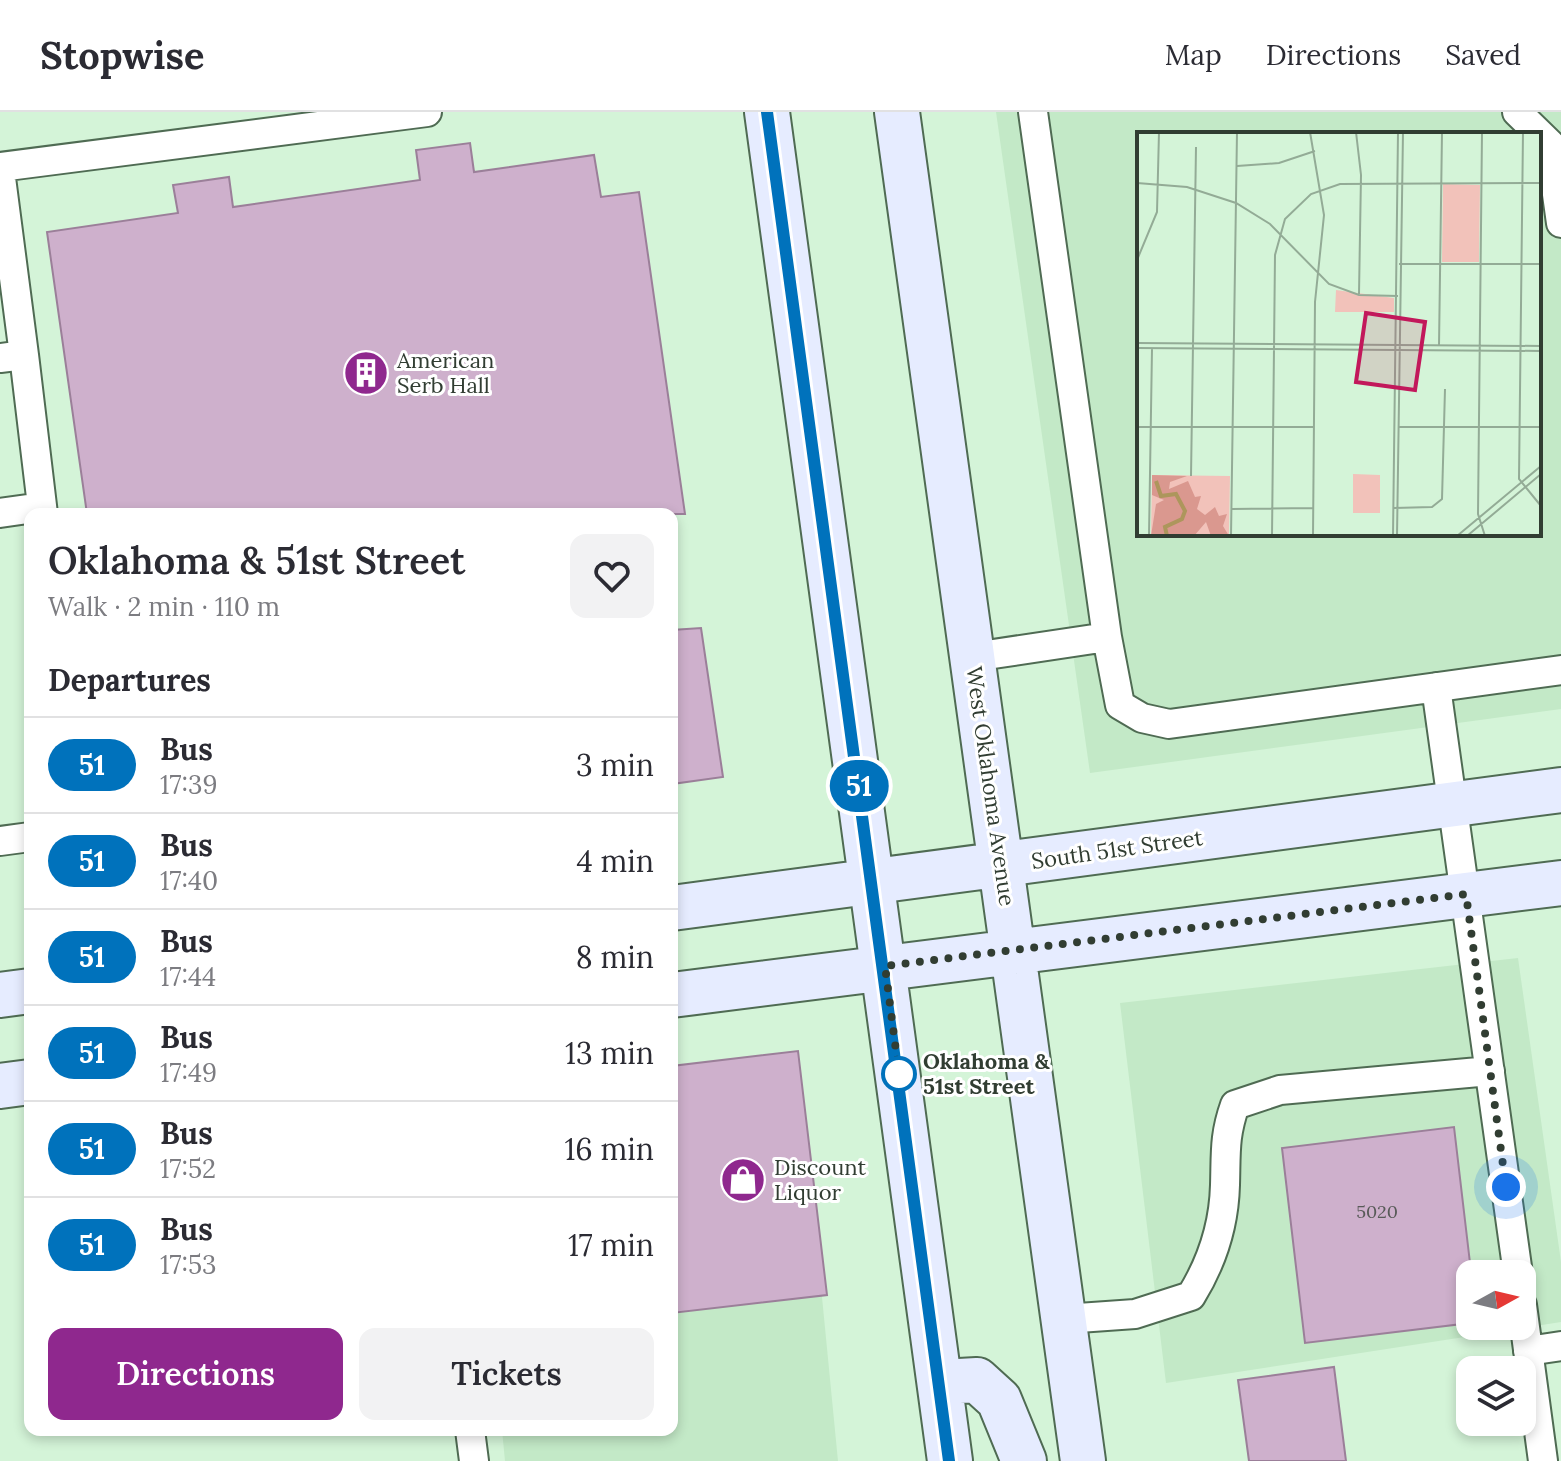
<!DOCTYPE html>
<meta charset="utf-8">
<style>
body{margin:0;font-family:Lora,serif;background:#f2f2f3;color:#2b2b33;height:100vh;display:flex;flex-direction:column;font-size:30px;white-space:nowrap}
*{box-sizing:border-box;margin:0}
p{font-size:26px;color:#7c7c81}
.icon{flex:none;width:44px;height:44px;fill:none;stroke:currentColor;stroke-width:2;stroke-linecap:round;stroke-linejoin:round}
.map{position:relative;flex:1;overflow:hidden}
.details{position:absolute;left:24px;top:396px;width:654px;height:928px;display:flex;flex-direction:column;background:#fff;border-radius:16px;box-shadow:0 4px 12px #0003}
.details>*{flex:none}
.badge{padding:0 16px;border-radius:26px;font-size:28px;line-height:52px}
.needle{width:52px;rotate:82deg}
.buttons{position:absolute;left:1456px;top:1148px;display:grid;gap:16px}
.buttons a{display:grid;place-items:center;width:80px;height:80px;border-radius:16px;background:#fff;box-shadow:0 4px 12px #0003;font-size:40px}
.you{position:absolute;width:40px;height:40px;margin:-20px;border:6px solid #fff;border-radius:50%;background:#1a73e8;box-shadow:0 0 0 12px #1a73e833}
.map>.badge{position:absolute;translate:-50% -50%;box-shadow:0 0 0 4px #fff}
h2{padding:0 24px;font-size:30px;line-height:72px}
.round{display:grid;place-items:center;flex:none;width:84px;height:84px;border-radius:16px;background:#f2f2f3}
.headline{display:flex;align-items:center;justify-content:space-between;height:136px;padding:0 24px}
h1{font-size:38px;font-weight:600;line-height:60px}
.button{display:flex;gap:16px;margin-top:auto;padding:16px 24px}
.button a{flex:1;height:92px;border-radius:16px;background:#8f288e;color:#fff;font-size:32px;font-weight:600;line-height:92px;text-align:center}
.button a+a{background:#f2f2f3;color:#2b2b33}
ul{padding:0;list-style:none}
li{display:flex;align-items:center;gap:24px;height:96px;padding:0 24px;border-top:2px solid #e1e1e2}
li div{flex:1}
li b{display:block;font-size:30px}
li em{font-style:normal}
li .badge{min-width:88px;font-weight:700;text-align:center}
header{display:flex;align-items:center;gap:48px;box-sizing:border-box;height:112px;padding:0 40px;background:#fff;border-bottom:2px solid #e1e1e2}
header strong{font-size:38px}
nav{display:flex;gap:44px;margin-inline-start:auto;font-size:28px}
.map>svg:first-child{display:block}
.built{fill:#c3e9c7;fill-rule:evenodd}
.building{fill:#ceb0cc;stroke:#9b7f99;stroke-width:2}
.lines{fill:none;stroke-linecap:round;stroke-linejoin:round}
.lane-casing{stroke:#4f6b53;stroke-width:32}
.secondary-casing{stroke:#4f6b53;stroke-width:48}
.lane{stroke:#fff;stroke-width:28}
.secondary{stroke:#e6ecff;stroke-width:44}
.line-casing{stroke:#fff;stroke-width:18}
.line{stroke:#0072bc;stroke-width:12}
.walk{stroke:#313d32;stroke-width:8;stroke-dasharray:0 14.4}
.stop-dot{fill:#fff;stroke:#0072bc;stroke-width:4}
.labels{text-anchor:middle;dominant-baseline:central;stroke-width:6;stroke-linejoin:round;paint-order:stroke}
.number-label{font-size:18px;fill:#585a58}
.poi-label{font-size:22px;fill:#313d32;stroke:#fff;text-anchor:start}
.street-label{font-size:22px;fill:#313d32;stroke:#fff}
.stop-label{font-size:22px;font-weight:bold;fill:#313d32;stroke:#fff;text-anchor:start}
.inset-river{fill:none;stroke:#ad965c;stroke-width:4}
.inset-road{fill:none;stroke:#93ab96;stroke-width:2}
.view{fill:#c2185b;fill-opacity:0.15;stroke:#c2185b;stroke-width:4}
.inset-edge{fill:none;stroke:#313d32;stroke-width:4}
</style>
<header>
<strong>Stopwise</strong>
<nav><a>Map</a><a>Directions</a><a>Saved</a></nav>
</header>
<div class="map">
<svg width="1561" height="1349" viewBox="0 0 1561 1349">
<rect width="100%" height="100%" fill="#d4f4d8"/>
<!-- built -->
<path class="built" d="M996,0H1561V597L1090,661ZM1139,22H1539V422H1139Z
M1518,846L1561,1150V1210L1166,1271L1120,891ZM1470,1162H1522V1214H1470Z
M798,939L838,1349H505L502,1318H672V954Z"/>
<!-- building -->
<path class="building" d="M470,31L474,60L594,43L601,85L639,80L685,402H87L47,120L178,101L173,73L229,65L233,95L420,68L416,38Z
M701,516L723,665L672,672V518Z
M798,939L827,1183L672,1201V954Z
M1454,1015L1470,1151V1211L1305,1231L1282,1036Z
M1334,1255L1346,1349H1249L1238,1268Z"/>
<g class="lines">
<!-- lane casing -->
<g class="lane-casing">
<path id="lane" d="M1033,0L1107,525
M1517,0L1550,32L1561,111
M0,55L427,0
M0,58L24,243
M0,246L24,243L43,402
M0,401L42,395
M973,545L1107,525L1120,593L1142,606L1169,612L1561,558
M1436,575L1518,1162
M0,729L30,725
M1522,1193L1543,1349
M1064,1207L1135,1202L1191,1184C1212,1150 1224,1113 1225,1073C1226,1041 1224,1024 1235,993L1280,978L1490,959
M1528,1239L1561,1234
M470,1318L474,1349"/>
</g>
<!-- secondary casing -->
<g class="secondary-casing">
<path id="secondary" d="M767,0L950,1349
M897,0L1083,1349
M672,796L1561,678
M0,883L30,879
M672,883L1561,771
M0,974L30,970
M941,1270L977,1268L999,1288L1024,1349"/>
</g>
<!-- lane -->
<use href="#lane" class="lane"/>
<!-- secondary -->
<use href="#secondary" class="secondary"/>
</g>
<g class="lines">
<!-- line casing -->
<g class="line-casing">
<path id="line" d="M767,0L949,1349"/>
</g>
<!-- line -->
<use href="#line" class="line"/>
<!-- walk -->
<path class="walk" d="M899,962L885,854L1466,782L1506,1075"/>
</g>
<!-- icons -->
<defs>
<g id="building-disc" transform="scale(2.3)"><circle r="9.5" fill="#8f288e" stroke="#fff"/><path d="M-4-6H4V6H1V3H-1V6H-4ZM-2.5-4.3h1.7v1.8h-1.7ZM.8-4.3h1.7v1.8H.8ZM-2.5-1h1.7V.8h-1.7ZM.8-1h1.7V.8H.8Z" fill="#fff"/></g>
<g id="shop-disc" transform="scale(2.3)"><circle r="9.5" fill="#8f288e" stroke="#fff"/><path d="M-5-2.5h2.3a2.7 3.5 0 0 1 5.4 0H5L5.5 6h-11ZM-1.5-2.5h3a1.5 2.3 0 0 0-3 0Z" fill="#fff"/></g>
</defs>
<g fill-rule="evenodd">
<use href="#building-disc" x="366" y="261"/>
<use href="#shop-disc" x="743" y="1068"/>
</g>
<!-- markers -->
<circle class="stop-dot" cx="899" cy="962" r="16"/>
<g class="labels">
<!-- number labels -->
<g class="number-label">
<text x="1377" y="1099">5020</text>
</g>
<!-- poi labels -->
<g class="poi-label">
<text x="397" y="248">American<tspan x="397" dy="25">Serb Hall</tspan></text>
<text x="774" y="1055">Discount<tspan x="774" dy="25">Liquor</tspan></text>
</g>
<!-- street labels -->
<g class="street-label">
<text transform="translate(991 674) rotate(82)">West Oklahoma Avenue</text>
<text transform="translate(1117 737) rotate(-8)">South 51st Street</text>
</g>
<!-- stop labels -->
<g class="stop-label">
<text x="923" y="949">Oklahoma &amp;<tspan x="923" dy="25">51st Street</tspan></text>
</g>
</g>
<!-- overview -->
<g transform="translate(1137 20)">
<rect width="404" height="404" fill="#d4f4d8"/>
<path d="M306,52L343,53L342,130H305ZM199,158L257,166V180H198ZM216,342L243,343V381H216ZM15,343L93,344L92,404H14Z" fill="#f2c2ba"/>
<path d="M15,343L50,344L33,350L32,357L51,349L58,365L64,364L60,377L68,383L78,375L82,384L90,382L86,394L92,404H74L69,390L57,404H14L19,372L27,368L15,363Z" fill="#da988f"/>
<path class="inset-river" d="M19,349L24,364L39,362L48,379L45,387L28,395L30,404"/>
<path class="inset-road" d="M173,0L187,83L178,170L176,404M219,0L224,43L222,162M345,0L341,382L348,404M386,0L382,347L404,374M100,34L142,31L178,19M0,51L50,55L99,71L133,92L192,152L222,163L261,164M0,128L20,80L22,0M262,132H404M0,211L404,214M302,214L305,0M0,216L404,219M0,295H177M262,295H404M54,344L59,15M257,376L295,375L305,367L308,257M95,377L177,376M12,404L15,217M94,404L100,0M135,404L138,123L148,87L174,62L203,52L404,51M256,404L261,0M260,404L266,0M320,404L404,334M330,404L404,342"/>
<path class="view" d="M229,181L288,190L278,258L219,250Z"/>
<rect width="404" height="404" class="inset-edge"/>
</g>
</svg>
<div class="buttons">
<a><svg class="needle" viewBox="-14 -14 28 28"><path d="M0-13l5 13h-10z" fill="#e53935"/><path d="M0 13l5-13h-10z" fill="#7c7c81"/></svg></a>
<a><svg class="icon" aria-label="layers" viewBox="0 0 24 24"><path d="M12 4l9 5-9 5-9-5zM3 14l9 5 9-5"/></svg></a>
</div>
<div class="you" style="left:1506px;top:1075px"></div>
<b class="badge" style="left:859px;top:674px;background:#0072bc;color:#fff">51</b>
<section class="details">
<div class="headline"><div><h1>Oklahoma &amp; 51st Street</h1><p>Walk · 2 min · 110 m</p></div><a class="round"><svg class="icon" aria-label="heart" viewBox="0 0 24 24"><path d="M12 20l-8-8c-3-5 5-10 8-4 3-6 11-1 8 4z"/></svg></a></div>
<h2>Departures</h2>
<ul>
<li><span class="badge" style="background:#0072bc;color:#fff">51</span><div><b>Bus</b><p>17:39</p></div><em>3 min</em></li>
<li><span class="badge" style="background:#0072bc;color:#fff">51</span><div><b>Bus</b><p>17:40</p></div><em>4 min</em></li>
<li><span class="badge" style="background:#0072bc;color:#fff">51</span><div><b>Bus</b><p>17:44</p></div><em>8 min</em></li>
<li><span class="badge" style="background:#0072bc;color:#fff">51</span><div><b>Bus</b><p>17:49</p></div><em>13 min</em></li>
<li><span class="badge" style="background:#0072bc;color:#fff">51</span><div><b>Bus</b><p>17:52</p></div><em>16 min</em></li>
<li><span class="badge" style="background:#0072bc;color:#fff">51</span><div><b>Bus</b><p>17:53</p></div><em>17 min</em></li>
</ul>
<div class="button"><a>Directions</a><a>Tickets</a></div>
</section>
</div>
